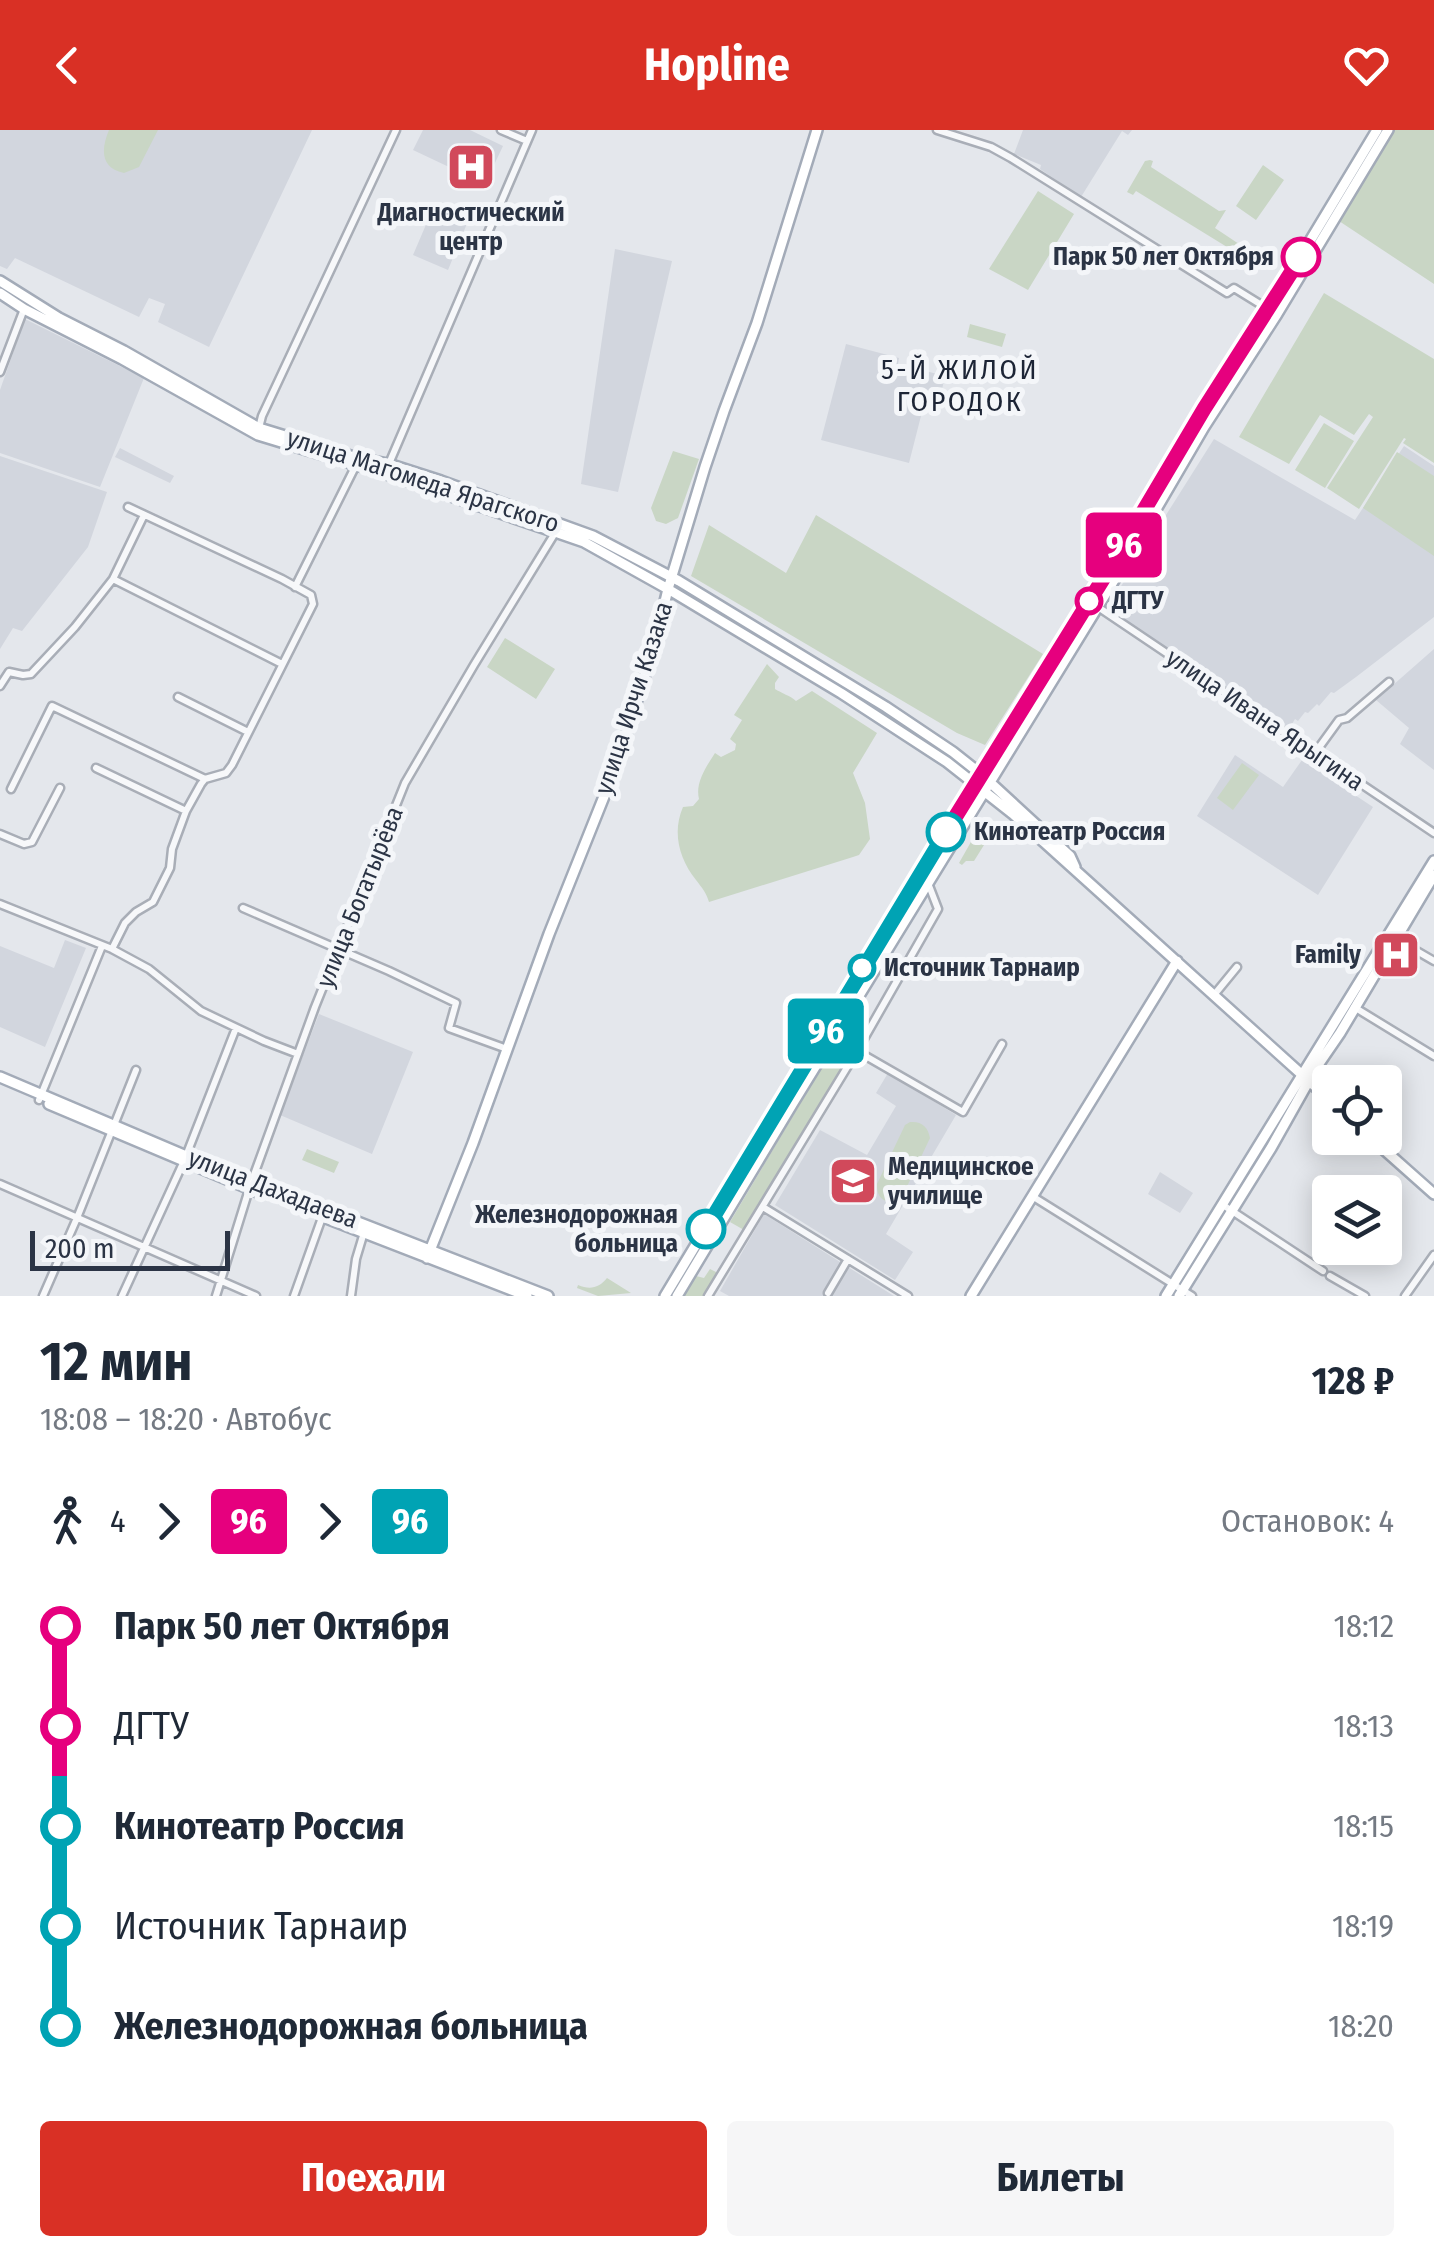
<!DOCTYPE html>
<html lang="ru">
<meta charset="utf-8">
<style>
body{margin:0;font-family:"Fira Sans Condensed",sans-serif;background:#f6f6f7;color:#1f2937;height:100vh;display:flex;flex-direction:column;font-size:38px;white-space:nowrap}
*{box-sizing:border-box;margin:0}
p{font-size:32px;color:#747a83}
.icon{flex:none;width:55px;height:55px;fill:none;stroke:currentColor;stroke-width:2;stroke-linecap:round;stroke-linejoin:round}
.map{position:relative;height:1166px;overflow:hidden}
.sheet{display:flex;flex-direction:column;background:#fff;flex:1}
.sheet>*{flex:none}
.badge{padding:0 20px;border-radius:8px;font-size:35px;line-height:65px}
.controls{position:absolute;left:1312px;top:935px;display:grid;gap:20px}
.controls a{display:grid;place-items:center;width:90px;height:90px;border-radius:10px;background:#fff;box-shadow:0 5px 25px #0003;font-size:50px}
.scale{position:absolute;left:30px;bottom:25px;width:200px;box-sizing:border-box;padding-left:10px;border:5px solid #2b3445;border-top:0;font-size:28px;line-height:35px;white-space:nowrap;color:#2b3445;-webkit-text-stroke:8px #f4f6f9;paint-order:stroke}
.map>.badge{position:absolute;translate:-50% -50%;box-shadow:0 0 0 5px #fff}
.legs{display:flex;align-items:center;gap:15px;height:110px;padding:0 40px;font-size:32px}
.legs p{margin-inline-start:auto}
.headline{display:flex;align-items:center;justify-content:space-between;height:170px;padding:0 40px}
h1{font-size:55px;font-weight:700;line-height:75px}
.primary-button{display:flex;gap:20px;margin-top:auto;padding:20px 40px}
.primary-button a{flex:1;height:115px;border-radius:10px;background:#d93025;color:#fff;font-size:40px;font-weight:700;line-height:115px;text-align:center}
.primary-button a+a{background:#f6f6f7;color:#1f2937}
ul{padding:0 40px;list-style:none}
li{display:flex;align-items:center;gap:35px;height:100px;font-size:38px}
li i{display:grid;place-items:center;width:15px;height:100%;margin:0 12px;background:currentColor}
li i::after{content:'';width:25px;height:25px;margin:-12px;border:8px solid;border-radius:50%;background:#fff}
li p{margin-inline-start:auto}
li:first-child i{background:linear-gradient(#0000 50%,currentColor 0)}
li:last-child i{background:linear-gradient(currentColor 50%,#0000 0)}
header{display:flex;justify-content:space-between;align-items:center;height:130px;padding:0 40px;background:#d93025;color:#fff;font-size:45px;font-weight:700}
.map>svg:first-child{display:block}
.built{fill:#d2d6de}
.green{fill:#c9d6c5}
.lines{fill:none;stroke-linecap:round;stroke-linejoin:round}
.minor-casing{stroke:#a9aeb7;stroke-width:11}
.major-casing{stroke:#a3abb8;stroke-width:14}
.minor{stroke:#f7f8fa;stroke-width:6}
.major{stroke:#fff;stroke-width:9}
.line-1-casing{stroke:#fff;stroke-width:22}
.line-2-casing{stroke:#fff;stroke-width:22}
.line-1{stroke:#e6007e;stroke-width:15}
.line-2{stroke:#00a3b4;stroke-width:15}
.stop-1-dot{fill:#fff;stroke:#e6007e;stroke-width:5}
.stop-2-dot{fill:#fff;stroke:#00a3b4;stroke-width:5}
.labels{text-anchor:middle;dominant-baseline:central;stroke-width:10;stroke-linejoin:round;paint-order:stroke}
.poi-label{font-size:25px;font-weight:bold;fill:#2b3445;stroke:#f4f6f9}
.stop-label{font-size:25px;font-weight:bold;fill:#2b3445;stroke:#f4f6f9;text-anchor:start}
.street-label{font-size:25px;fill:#2b3445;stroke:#f4f6f9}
.neighbourhood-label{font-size:28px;letter-spacing:2.5px;fill:#1d2536;stroke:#f4f6f9}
</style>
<header><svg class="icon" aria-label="back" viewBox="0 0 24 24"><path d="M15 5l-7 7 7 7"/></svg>Hopline<svg class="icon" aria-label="heart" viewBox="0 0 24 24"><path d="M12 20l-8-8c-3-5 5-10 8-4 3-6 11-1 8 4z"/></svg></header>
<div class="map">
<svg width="1434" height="1166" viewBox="0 0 1434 1166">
<rect width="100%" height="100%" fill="#e4e7ec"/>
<!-- built -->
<path class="built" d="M0,0H312L209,217L158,192L165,174L149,168L139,187L15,128L7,139L0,136Z
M423,0H470L503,16L485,54L413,20Z
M1023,0H1132L1128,5L1122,1L1081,67L1040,39L1041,35L1014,24Z
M434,76L468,91L448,140L413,125Z
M615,119L672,131L618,362L581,354Z
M25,189L144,248L100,357L0,323V260Z
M846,214L899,228L898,234L945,246L941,264L931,262L925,282H922L909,333L821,310Z
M1214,309L1355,390L1404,316L1434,336V487L1356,547L1334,563L1331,562L1319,576L1317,574L1308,583L1305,582L1298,591L1295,589L1289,599L1106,480Z
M120,318L174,346L170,353L115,327Z
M0,326L107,362L88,417L22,501L13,498L0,519Z
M1434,519V640L1400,614L1409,598L1376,570Z
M1235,625L1283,657L1302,630L1373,677L1318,765L1197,686Z
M65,810L86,818L45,917L0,897V816L54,838Z
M319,884L413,922L372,1024L280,985Z
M888,943L956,985L886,1104L913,1122L895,1150L775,1075L820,1000L867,1025L896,976L876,963Z
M1160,1042L1193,1063L1180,1083L1148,1064Z
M764,1084L894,1166H729L720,1161Z"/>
<!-- green -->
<path class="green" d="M109,0H158L139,37L124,43C100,38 101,19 109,0Z
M1392,0H1434V154L1339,91Z
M1150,30L1153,31L1151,37L1219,81L1226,80L1215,98L1242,116L1240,119L1233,115L1227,117L1136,61L1133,65L1127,62L1145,31Z
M1263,35L1284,50L1256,90L1236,76Z
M1038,61L1074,84L1028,160L989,139Z
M1324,163L1434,229V333L1403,313L1406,309L1404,308L1359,379L1327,358L1373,287L1369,284L1354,305L1320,285L1289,334L1239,307Z
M970,194L1006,204L1002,217L967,207Z
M1324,293L1354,311L1325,358L1295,340Z
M673,321L699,329L678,388L666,394L656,391L651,378Z
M1397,322L1434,346V426L1363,378Z
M816,385L1043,524L985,615L957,603L691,446L709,395L786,443Z
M505,508L555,539L536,569L487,537Z
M767,534L779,547L775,553V559C781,563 791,566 796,571L812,561L877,603L853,643L865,673L870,709L859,725L853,727L709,772C706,762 702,758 696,750C679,729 672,702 683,677L693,676L699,669C695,653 706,637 715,623L721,627L735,620L736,614L730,609L742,590L734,585Z
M1242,633L1259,645L1233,680L1217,668Z
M980,702L989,707L974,731H966L962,735L959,733L976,703Z
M841,905L856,914L744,1100L730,1092Z
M910,992C922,991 928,997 930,1008L902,1067C889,1077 876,1070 877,1054L905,995Z
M307,1019L339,1032L334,1043L302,1030Z
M710,1139L718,1143L704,1166H684L696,1146L704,1148Z
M607,1148L631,1163L598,1166L577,1158L578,1155C590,1160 599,1158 607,1148Z"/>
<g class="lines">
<!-- minor casing -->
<g class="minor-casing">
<path id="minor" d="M501,0L527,11
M937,0L991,17L1011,28L1227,163L1234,158L1268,179
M0,242L24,179
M259,298L262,286L396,0
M385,343L532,0
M113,449L282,534
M295,457L357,333
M1098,477L1434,703
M0,556L9,542L23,545L31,544L75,497L113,449L144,385
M178,567L248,602
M1315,623L1339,590L1347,588L1389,552
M96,638L186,681
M11,659L52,576L205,649
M0,704L24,714L32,712L60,658
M0,774L112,819L149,839L201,881L264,911L298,924
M243,778L389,841L456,873L449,898L507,919
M1396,809L1434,831
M112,819L125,793L136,782L153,772L170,738L172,719L186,681L201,654L205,649L226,643L232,635L313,474L311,465L282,449L128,377
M1214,865L1237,837
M1354,877L1434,926
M857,921L963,982L1002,914
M39,970L102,816
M0,1054L256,1166
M1032,1066L1192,1166
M1223,1075L1323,1141
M763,1077L908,1166
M1330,1146L1365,1166
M828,1163L848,1129
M43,1166L77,1088L136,940
M122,1166L184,1031L236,898
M216,1166L251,1053L315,877L405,653L474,535L555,403
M294,1166L324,1082
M351,1166L356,1129L365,1099
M708,1166L857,921L938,779L928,753
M1405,1166L1434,1125"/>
</g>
<!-- major casing -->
<g class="major-casing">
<path id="major" d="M0,151L59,188L124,221L259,298L357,328L388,334L441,351L593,406L679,451L886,577L953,622L982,645L1070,726L1075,737
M0,163L24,179L122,229L258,305L393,346L584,412L668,459L841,563L947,632L1013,684L1330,970
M0,947L257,1056L350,1089L548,1166
M49,974L260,1063
M1371,1008L1434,1064
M326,1088L527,1166
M427,1128L473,1013L549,804L615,639L655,513L668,459L705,337L724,281L757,193L817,0
M665,1166L868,829L1108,441L1204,279L1269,179L1377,0
M677,1166L793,973L1124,434L1204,297L1277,184L1388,0
M971,1166L1177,831
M1166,1166L1434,731
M1179,1166L1271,1018L1316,938L1340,903L1434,745"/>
</g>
<!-- minor -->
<use href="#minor" class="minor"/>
<!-- major -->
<use href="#major" class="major"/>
</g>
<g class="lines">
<!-- line-1 casing -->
<g class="line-1-casing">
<path id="line-1" d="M946,702L1108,441L1204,279L1301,127"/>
</g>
<!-- line-2 casing -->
<g class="line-2-casing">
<path id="line-2" d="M706,1099L946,702"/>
</g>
<!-- line-1 -->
<use href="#line-1" class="line-1"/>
<!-- line-2 -->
<use href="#line-2" class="line-2"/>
</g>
<!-- icons -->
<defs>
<g id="hospital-square" transform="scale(2.5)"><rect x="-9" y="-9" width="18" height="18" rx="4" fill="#d1495b" stroke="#f4f6f9"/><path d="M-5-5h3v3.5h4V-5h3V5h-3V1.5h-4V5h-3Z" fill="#fff"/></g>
<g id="university-square" transform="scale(2.5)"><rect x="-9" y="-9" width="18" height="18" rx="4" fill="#d1495b" stroke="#f4f6f9"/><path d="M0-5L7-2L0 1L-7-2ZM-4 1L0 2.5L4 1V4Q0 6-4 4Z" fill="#fff"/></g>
</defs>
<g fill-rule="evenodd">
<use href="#hospital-square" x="471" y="37"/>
<use href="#hospital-square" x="1396" y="825"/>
<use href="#university-square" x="853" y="1051"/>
</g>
<!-- markers -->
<g class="stop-1-dot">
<circle cx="1301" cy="127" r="18"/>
<circle cx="1089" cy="471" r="12"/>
</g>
<g class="stop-2-dot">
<circle cx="946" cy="702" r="18"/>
<circle cx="862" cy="838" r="12"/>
<circle cx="706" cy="1099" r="18"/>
</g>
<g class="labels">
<!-- poi labels -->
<g class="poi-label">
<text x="471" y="83">Диагностический<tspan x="471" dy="29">центр</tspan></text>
<text x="1361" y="825" text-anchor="end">Family</text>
<text x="888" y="1037" text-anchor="start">Медицинское<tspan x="888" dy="29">училище</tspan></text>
</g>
<!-- stop labels -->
<g class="stop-label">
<text x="1274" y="127" text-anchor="end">Парк 50 лет Октября</text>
<text x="1112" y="471">ДГТУ</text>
<text x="974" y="702">Кинотеатр Россия</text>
<text x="884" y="838">Источник Тарнаир</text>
<text x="678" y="1085" text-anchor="end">Железнодорожная<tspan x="678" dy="29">больница</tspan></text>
</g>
<!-- street labels -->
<g class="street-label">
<text transform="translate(423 351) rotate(18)">улица Магомеда Ярагского</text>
<text transform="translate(634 568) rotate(-72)">улица Ирчи Казака</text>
<text transform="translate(1265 590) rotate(34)">улица Ивана Ярыгина</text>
<text transform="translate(360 767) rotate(-68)">улица Богатырёва</text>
<text transform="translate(273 1059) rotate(21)">улица Дахадаева</text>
</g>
<!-- neighbourhood labels -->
<g class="neighbourhood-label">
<text x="960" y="239">5-Й ЖИЛОЙ<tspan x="960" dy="32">ГОРОДОК</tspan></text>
</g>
</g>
</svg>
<div class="controls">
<a><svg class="icon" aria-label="locate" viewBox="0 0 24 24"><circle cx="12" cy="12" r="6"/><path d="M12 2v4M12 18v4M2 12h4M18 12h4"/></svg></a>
<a><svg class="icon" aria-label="layers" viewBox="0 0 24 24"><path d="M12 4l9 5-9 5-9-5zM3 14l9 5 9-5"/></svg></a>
</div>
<div class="scale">200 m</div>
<b class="badge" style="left:1124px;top:415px;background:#e6007e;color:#fff">96</b>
<b class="badge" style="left:826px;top:901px;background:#00a3b4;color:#fff">96</b>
</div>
<section class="sheet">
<div class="headline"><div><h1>12 мин</h1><p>18:08 – 18:20 · Автобус</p></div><b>128 ₽</b></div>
<div class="legs"><svg class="icon" aria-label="walk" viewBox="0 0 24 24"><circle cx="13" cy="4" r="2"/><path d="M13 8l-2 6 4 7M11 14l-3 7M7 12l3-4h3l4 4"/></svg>4<svg class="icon" aria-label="forward" viewBox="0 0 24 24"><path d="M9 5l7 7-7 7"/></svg><b class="badge" style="background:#e6007e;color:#fff">96</b><svg class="icon" aria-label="forward" viewBox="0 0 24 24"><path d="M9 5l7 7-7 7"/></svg><b class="badge" style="background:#00a3b4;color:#fff">96</b><p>Остановок: 4</p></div>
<ul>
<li><i style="color:#e6007e"></i><b>Парк 50 лет Октября</b><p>18:12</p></li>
<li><i style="color:#e6007e"></i><span>ДГТУ</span><p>18:13</p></li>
<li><i style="color:#00a3b4"></i><b>Кинотеатр Россия</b><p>18:15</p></li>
<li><i style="color:#00a3b4"></i><span>Источник Тарнаир</span><p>18:19</p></li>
<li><i style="color:#00a3b4"></i><b>Железнодорожная больница</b><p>18:20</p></li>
</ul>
<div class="primary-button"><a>Поехали</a><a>Билеты</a></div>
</section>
